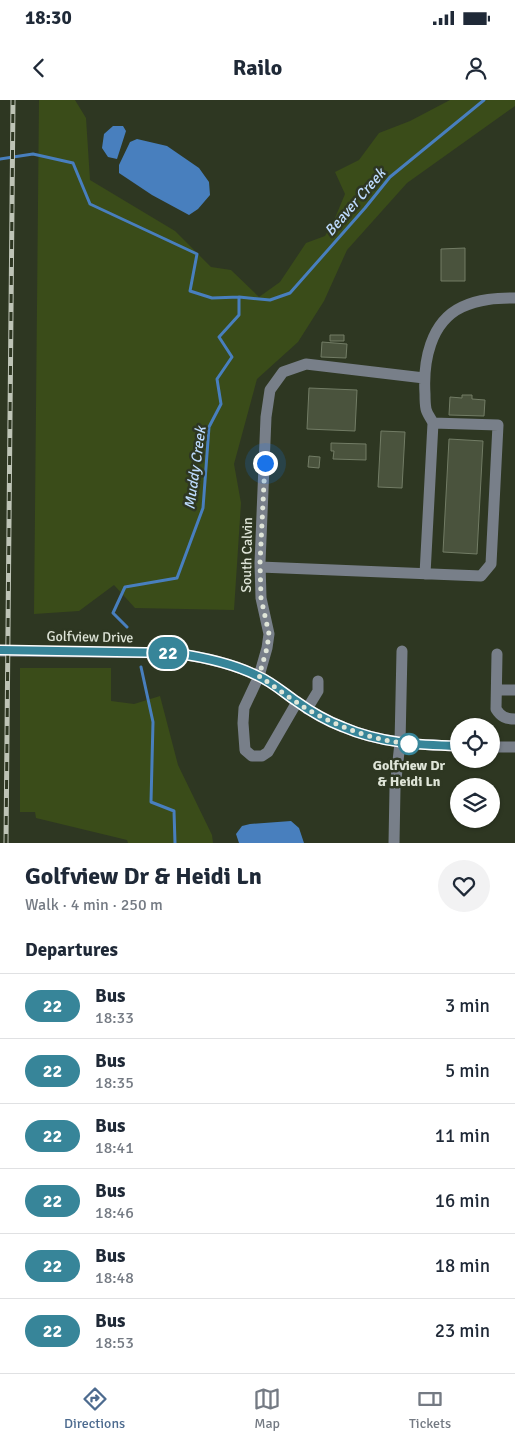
<!DOCTYPE html>
<meta charset="utf-8">
<style>
body{margin:0;font-family:Signika,sans-serif;background:#f2f2f3;color:#1f2937;height:100vh;display:flex;flex-direction:column;font-size:19px;white-space:nowrap}
*{box-sizing:border-box;margin:0}
p{font-size:16px;color:#747a83}
.icon{flex:none;width:28px;height:28px;fill:none;stroke:currentColor;stroke-width:2;stroke-linecap:round;stroke-linejoin:round}
.map{position:relative;height:743px;overflow:hidden}
.side{display:flex;flex-direction:column;background:#fff;flex:1}
.side>*{flex:none}
.badge{padding:0 10px;border-radius:16px;font-size:18px;line-height:32px}
.fabs{position:absolute;left:450px;top:618px;display:grid;gap:10px}
.fabs a{display:grid;place-items:center;width:50px;height:50px;border-radius:50%;background:#fff;box-shadow:0 1px 4px #0004;font-size:25px}
.you{position:absolute;width:25px;height:25px;margin:-12px;border:4px solid #fff;border-radius:50%;background:#1a73e8;box-shadow:0 0 0 8px #1a73e833}
.map>.badge{position:absolute;translate:-50% -50%;box-shadow:0 0 0 2px #fff}
h2{padding:0 25px;font-size:19px;line-height:45px}
.round{display:grid;place-items:center;flex:none;width:52px;height:52px;border-radius:26px;background:#f2f2f3}
.headline{display:flex;align-items:center;justify-content:space-between;height:85px;padding:0 25px}
h1{font-size:24px;font-weight:700;line-height:38px}
ul{padding:0;list-style:none}
li{display:flex;align-items:center;gap:15px;height:65px;padding:0 25px;border-top:1px solid #e0e1e3}
li div{flex:1}
li b{display:block;font-size:19px}
li em{font-style:normal}
li .badge{min-width:55px;font-weight:700;text-align:center}
.status{display:flex;justify-content:space-between;align-items:center;height:35px;padding:0 25px;background:#fff;direction:ltr}
.status svg{height:14px;fill:currentColor}
header{display:flex;justify-content:space-between;align-items:center;height:65px;padding:0 25px;background:#fff;font-size:22px;font-weight:700}
.dock{display:flex;justify-content:space-around;align-items:center;height:70px;border-top:1px solid #e0e1e3;background:#fff;font-size:14px;color:#747a83}
.dock a{display:grid;justify-items:center;gap:2px}
.dock .on{color:#4d6b8f}
.map>svg:first-child{display:block}
.green{fill:#3a4c19}
.water{fill:#487fbe}
.lines{fill:none;stroke-linecap:round;stroke-linejoin:round}
.stream{stroke:#487fbe;stroke-width:3}
.building{fill:#4a533d;stroke:#727c65}
.minor{stroke:#787f89;stroke-width:11}
.rail-casing{stroke:#bec4b6;stroke-width:5}
.rail{stroke:#2e3722;stroke-width:3;stroke-dasharray:9;stroke-linecap:butt}
.line-casing{stroke:#fff;stroke-width:11}
.line{stroke:#378599;stroke-width:8}
.walk{stroke:#dfe5d8;stroke-width:5;stroke-dasharray:0 9}
.stop-dot{fill:#fff;stroke:#378599;stroke-width:2.5}
.labels{text-anchor:middle;dominant-baseline:central;stroke-width:5;stroke-linejoin:round;paint-order:stroke}
.street-label{font-size:14px;fill:#dfe5d8;stroke:#2e3722}
.stop-label{font-size:14px;font-weight:bold;fill:#dfe5d8;stroke:#2e3722}
.water-label{font-size:15px;font-style:italic;fill:#bddafd;stroke:#2e3722}
</style>
<div class="status"><b>18:30</b><svg viewBox="0 0 49 12"><path d="M0 12V9h3v3zM5 12V6h3v6zM10 12V3h3v9zM15 12V0h3v12zM26 1h20v11H26zM47 4h2v5h-2z"/></svg></div>
<header><svg class="icon" aria-label="back" viewBox="0 0 24 24"><path d="M15 5l-7 7 7 7"/></svg>Railo<svg class="icon" aria-label="person" viewBox="0 0 24 24"><circle cx="12" cy="8" r="4"/><path d="M4 21q1-7 8-7t8 7"/></svg></header>
<div class="map">
<svg width="515" height="743" viewBox="0 0 515 743">
<rect width="100%" height="100%" fill="#2e3722"/>
<!-- green -->
<path class="green" d="M39,0H75L86,18L90,80L175,131L211,167L231,170L259,197L280,182L306,143L325,136L335,118L345,94L335,72L359,60L379,33L410,21L450,0H515V6L407,83L347,150L324,201L298,242L257,279L234,364L241,403L234,510L135,508L114,485L79,511L34,514Z
M20,568H111V601L134,604L160,596L178,665L212,735L213,743H128L127,740L36,718L35,712H20Z"/>
<!-- water -->
<path class="water" d="M113,26H123L126,31L117,59L108,57L102,48L104,34Z
M137,39L167,46L199,68L209,82L210,95L198,109L189,115L152,95L119,73V65L130,42Z
M291,721L299,728L304,743H239L236,734L242,726L250,724Z"/>
<g class="lines">
<!-- stream -->
<path class="stream" d="M0,59L33,54L73,63L90,104L197,154L190,191L212,198L239,197V215L219,237L232,257L217,279L221,304L209,327L203,408L177,478L125,487L113,513L127,527
M239,197L270,200L290,193L365,108L390,77L484,0
M141,567L153,622L151,702L174,711L175,743"/>
</g>
<!-- building -->
<path class="building" d="M465,148V181H441V149Z
M330,235H344V241H330Z
M322,242L347,244L346,258L321,257Z
M309,288L357,290L355,331L307,329Z
M462,295H472V299L485,300L484,316L449,315L450,297L462,298Z
M381,331L405,332L402,388L378,387Z
M449,339L483,341L477,454L443,452Z
M331,343L366,344V360L333,359L334,351H331Z
M309,356L320,357L319,368L308,367Z"/>
<g class="lines">
<!-- minor -->
<path class="minor" d="M260,467L481,476L491,464L498,325L433,323C431,318 427,314 426,309C425,304 425,298 425,294C423,262 430,222 462,207C479,199 497,198 515,198
M425,474L433,323
M0,551L174,553C203,557 232,563 258,576C272,582 284,593 296,601C310,611 327,621 343,627C380,643 419,645 459,646
M497,554L496,609C501,617 506,619 515,619
M497,590H515
M297,602L268,652L262,656H252L245,650L243,623L244,608L259,576L267,548L269,534L261,498L260,463L266,317L270,290L283,272L306,264L424,278
M307,609L318,591V581
M491,647H515
M394,743L395,688L400,643L402,551"/>
<!-- rail casing -->
<g class="rail-casing">
<path id="rail" d="M6,743L13,0"/>
</g>
<!-- rail -->
<use href="#rail" class="rail"/>
</g>
<g class="lines">
<!-- line casing -->
<g class="line-casing">
<path id="line" d="M0,550L174,553C203,557 232,563 258,576C272,582 284,593 296,601C310,611 327,621 343,627C380,643 419,645 459,646"/>
</g>
<!-- line -->
<use href="#line" class="line"/>
<!-- walk -->
<path class="walk" d="M265,363L260,463L261,498L269,534L267,548L259,576C275,587 291,599 307,609C340,628 375,641 412,644H409"/>
</g>
<!-- markers -->
<circle class="stop-dot" cx="409" cy="644" r="10"/>
<g class="labels">
<!-- street labels -->
<g class="street-label">
<text transform="translate(247 455) rotate(-89)">South Calvin</text>
<text transform="translate(90 537) rotate(1)">Golfview Drive</text>
</g>
<!-- stop labels -->
<g class="stop-label">
<text x="409" y="665">Golfview Dr<tspan x="409" dy="16">&amp; Heidi Ln</tspan></text>
</g>
<!-- water labels -->
<g class="water-label">
<text transform="translate(355 102) rotate(-49)">Beaver Creek</text>
<text transform="translate(195 368) rotate(-82)">Muddy Creek</text>
</g>
</g>
</svg>
<div class="fabs">
<a><svg class="icon" aria-label="locate" viewBox="0 0 24 24"><circle cx="12" cy="12" r="6"/><path d="M12 2v4M12 18v4M2 12h4M18 12h4"/></svg></a>
<a><svg class="icon" aria-label="layers" viewBox="0 0 24 24"><path d="M12 4l9 5-9 5-9-5zM3 14l9 5 9-5"/></svg></a>
</div>
<div class="you" style="left:265px;top:363px"></div>
<b class="badge" style="left:168px;top:553px;background:#378599;color:#fff">22</b>
</div>
<section class="side">
<div class="headline"><div><h1>Golfview Dr &amp; Heidi Ln</h1><p>Walk · 4 min · 250 m</p></div><a class="round"><svg class="icon" aria-label="heart" viewBox="0 0 24 24"><path d="M12 20l-8-8c-3-5 5-10 8-4 3-6 11-1 8 4z"/></svg></a></div>
<h2>Departures</h2>
<ul>
<li><span class="badge" style="background:#378599;color:#fff">22</span><div><b>Bus</b><p>18:33</p></div><em>3 min</em></li>
<li><span class="badge" style="background:#378599;color:#fff">22</span><div><b>Bus</b><p>18:35</p></div><em>5 min</em></li>
<li><span class="badge" style="background:#378599;color:#fff">22</span><div><b>Bus</b><p>18:41</p></div><em>11 min</em></li>
<li><span class="badge" style="background:#378599;color:#fff">22</span><div><b>Bus</b><p>18:46</p></div><em>16 min</em></li>
<li><span class="badge" style="background:#378599;color:#fff">22</span><div><b>Bus</b><p>18:48</p></div><em>18 min</em></li>
<li><span class="badge" style="background:#378599;color:#fff">22</span><div><b>Bus</b><p>18:53</p></div><em>23 min</em></li>
</ul>
</section>
<nav class="dock">
<a class="on"><svg class="icon" aria-label="directions" viewBox="0 0 24 24"><path d="M12 3l9 9-9 9-9-9zM9 14v-3h6M13 9l2 2-2 2"/></svg>Directions</a>
<a><svg class="icon" aria-label="map" viewBox="0 0 24 24"><path d="M3 6l6-2 6 2 6-2v14l-6 2-6-2-6 2zM9 4v14M15 6v14"/></svg>Map</a>
<a><svg class="icon" aria-label="tickets" viewBox="0 0 24 24"><path d="M3 7h18v10H3zM15 7v10"/></svg>Tickets</a>
</nav>
